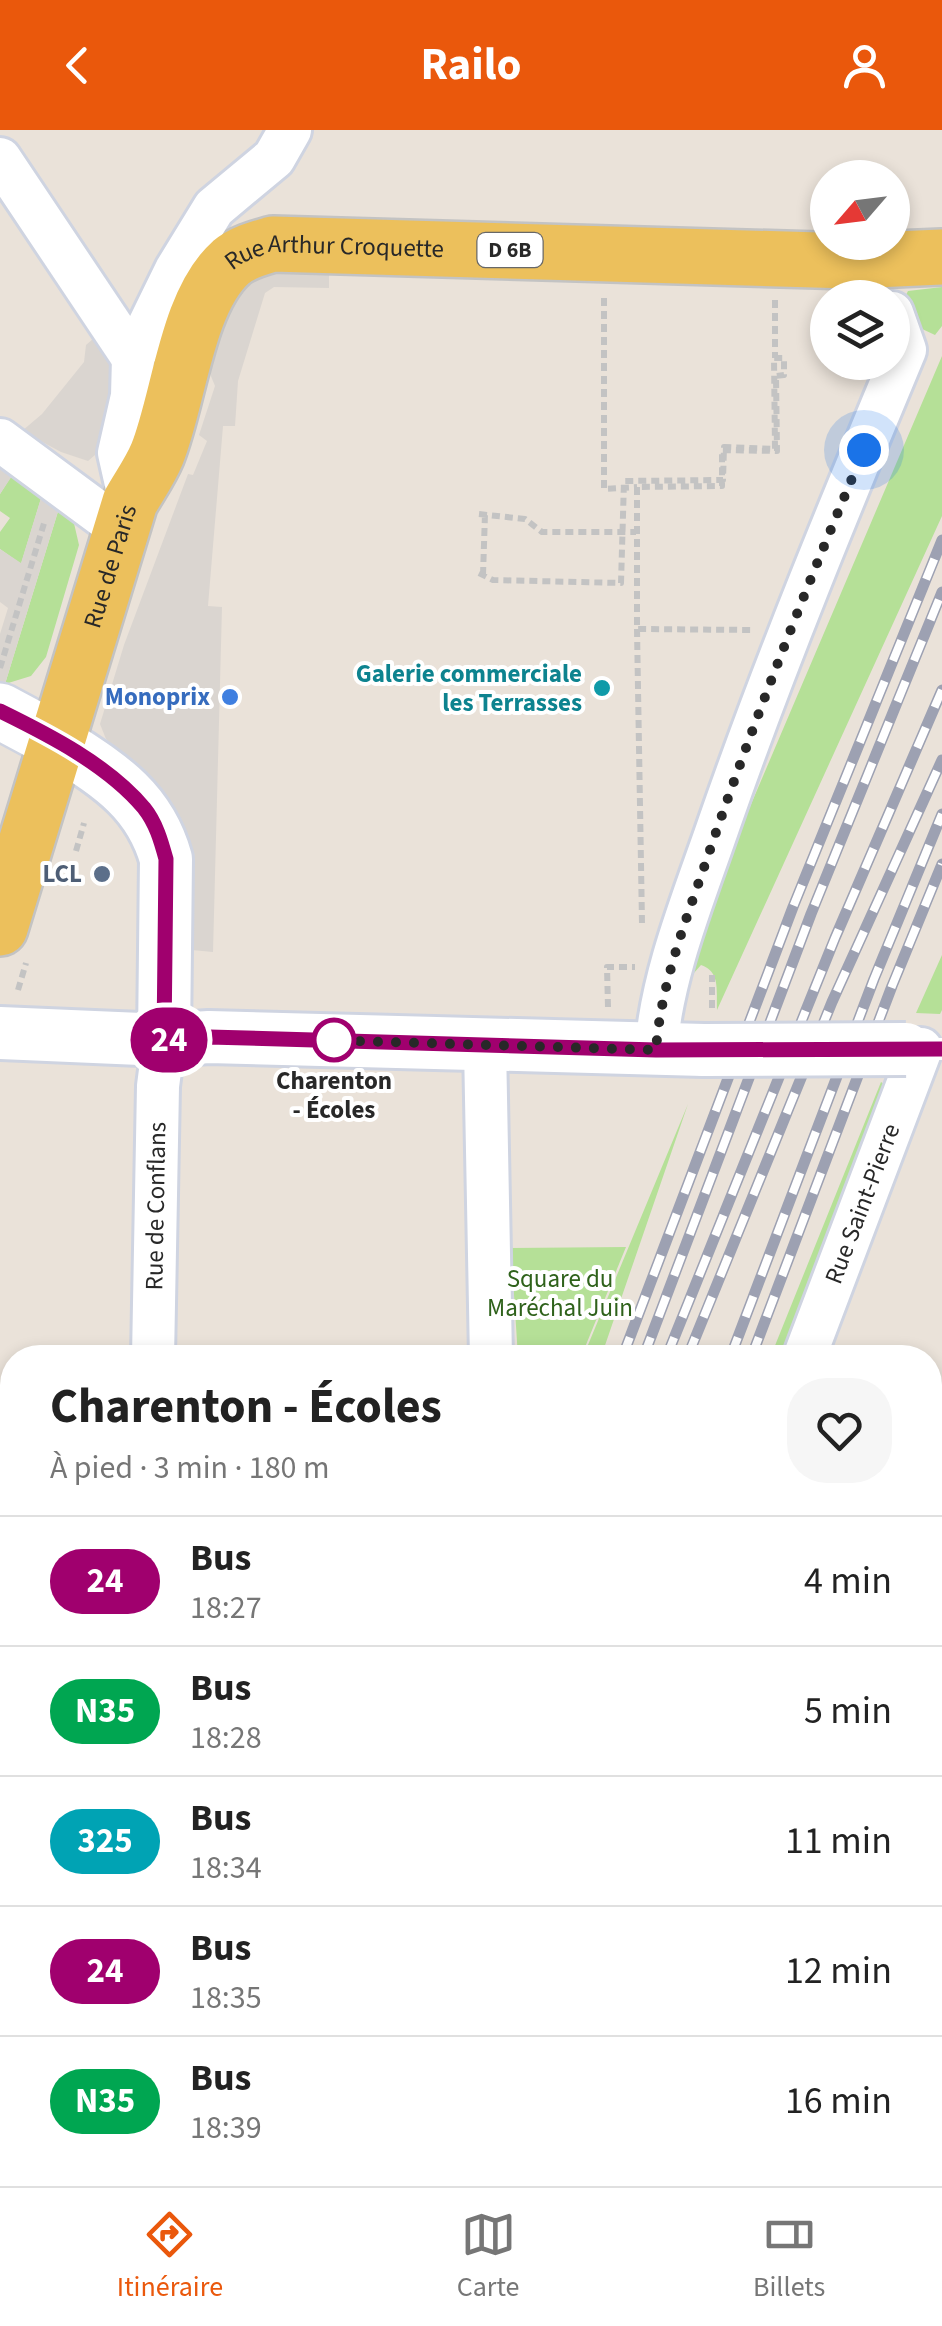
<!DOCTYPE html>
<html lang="fr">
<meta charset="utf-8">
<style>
body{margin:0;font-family:"Source Sans 3",sans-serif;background:#f6f6f6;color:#222;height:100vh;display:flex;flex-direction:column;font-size:38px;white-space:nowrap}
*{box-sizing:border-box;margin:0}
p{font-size:32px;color:#767676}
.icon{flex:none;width:55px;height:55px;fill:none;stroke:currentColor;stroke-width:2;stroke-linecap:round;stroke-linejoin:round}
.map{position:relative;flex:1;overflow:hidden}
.details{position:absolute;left:0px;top:1215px;width:942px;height:842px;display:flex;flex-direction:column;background:#fff;border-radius:40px 40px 0 0;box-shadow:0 5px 15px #0003}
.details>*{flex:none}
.badge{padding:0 20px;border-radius:32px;font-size:35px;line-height:65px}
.needle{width:65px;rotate:242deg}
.buttons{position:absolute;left:810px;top:30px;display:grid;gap:20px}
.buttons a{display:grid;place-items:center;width:100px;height:100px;border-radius:50%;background:#fff;box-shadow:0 5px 15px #0003;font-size:50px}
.you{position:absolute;width:50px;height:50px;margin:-25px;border:8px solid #fff;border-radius:50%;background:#1a73e8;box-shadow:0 0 0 15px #1a73e833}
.map>.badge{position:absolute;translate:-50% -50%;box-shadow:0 0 0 5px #fff}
.round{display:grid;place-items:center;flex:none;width:105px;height:105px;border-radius:40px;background:#f6f6f6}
.overview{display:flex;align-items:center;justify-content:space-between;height:170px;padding:0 50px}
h1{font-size:48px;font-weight:700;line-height:75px}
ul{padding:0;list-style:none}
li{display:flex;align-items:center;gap:30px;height:130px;padding:0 50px;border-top:2px solid #e0e0e0}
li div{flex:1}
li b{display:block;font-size:38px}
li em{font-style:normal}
li .badge{min-width:110px;font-weight:700;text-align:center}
header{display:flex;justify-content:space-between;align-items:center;height:130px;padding:0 50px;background:#ea580c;color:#fff;font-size:45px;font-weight:700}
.tabs{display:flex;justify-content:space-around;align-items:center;height:140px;border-top:2px solid #e0e0e0;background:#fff;font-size:28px;color:#767676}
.tabs a{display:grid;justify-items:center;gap:5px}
.tabs .on{color:#ea580c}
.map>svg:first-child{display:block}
.green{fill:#b5e097}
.plaza{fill:#dad5d0}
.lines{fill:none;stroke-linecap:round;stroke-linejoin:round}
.minor-casing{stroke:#cfd4e1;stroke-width:48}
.tertiary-casing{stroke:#cfd4e1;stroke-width:58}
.secondary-casing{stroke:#cfd4e1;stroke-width:60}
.primary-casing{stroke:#c3c3c3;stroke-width:60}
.path{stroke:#c3c3c3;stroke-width:6;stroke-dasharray:8 5;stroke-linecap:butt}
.minor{stroke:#fff;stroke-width:42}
.tertiary{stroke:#fff;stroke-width:52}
.secondary{stroke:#fff;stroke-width:55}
.primary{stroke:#ecc05c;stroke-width:55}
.rail-casing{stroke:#9da1b2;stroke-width:11}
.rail{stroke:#fff;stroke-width:8;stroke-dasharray:22;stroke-linecap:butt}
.minor-bridge-casing{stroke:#cfd4e1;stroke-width:48;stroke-linecap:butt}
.tertiary-bridge-casing{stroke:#cfd4e1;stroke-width:58;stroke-linecap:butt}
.path-bridge{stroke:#c3c3c3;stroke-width:6;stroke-dasharray:8 5;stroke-linecap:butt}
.minor-bridge{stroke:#fff;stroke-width:42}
.tertiary-bridge{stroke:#fff;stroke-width:52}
.line-casing{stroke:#fff;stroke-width:22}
.line{stroke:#a0006e;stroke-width:15}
.walk{stroke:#282828;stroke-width:10;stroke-dasharray:0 18}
.culture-dot{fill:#0f9aa8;stroke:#fff;stroke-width:4}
.shop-dot{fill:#3f7fe0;stroke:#fff;stroke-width:4}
.service-dot{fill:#5c6f8a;stroke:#fff;stroke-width:4}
.stop-dot{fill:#fff;stroke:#a0006e;stroke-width:5}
.labels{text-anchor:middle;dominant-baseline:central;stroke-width:8;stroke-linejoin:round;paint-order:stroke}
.shield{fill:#fff;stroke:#686868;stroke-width:2.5}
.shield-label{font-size:22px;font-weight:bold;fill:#282828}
.street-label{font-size:25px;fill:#282828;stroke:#fff}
.culture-label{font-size:25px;font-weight:bold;fill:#0d838f;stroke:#fff;text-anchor:end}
.shop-label{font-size:25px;font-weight:bold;fill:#366cbe;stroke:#fff;text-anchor:end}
.service-label{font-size:25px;font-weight:bold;fill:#4e5e75;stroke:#fff;text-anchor:end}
.stop-label{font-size:25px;font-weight:bold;fill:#282828;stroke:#fff}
.park-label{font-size:25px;fill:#2f621b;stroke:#fff}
</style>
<header><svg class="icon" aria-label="back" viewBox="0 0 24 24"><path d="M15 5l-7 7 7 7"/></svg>Railo<svg class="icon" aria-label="person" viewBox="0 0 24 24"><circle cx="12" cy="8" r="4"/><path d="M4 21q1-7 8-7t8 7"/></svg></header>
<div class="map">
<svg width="942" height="2056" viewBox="0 0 942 2056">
<rect width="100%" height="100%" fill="#eae2d9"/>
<!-- green -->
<path class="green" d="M942,157V196L935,205L920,198L906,165L908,161Z
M942,226V386L717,880C716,861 721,842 701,835L678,861L731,688L746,686Z
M12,345L42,365L21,434L0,419V402L10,388L0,381V364Z
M60,375L73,389L79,415L46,527L31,546L5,554Z
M942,825V880L940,884L916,883Z
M881,952L888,957L786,1227L770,1228Z
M688,974L601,1227H583Z
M626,1117L581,1227H518L511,1118Z"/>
<!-- plaza -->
<path class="plaza" d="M329,136V158L274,157L265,163L238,251L235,296H223L208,476L222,477L213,822L181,819L191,712L176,699L160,662L106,609L100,594L124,515L188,344L193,345L207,311L199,305L215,256L208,239L230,175L257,143Z
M101,202L113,235L115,261L95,325L88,331L61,322L22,301L42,284L84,232L86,215Z
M0,334L60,375L5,554L0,552V504L8,478L0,472V419L21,433L42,365L12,346L0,364Z"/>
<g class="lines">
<!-- minor casing -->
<g class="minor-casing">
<g id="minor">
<path d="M0,29L133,228"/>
<path d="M0,310L122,400"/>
<path d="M130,372L119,323L132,266L133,228L176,140L214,78L274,28L290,0"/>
<path d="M485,916L491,1228"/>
<path d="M656,920C662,843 694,767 719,694C775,533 840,376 905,220L892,183"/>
<path id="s1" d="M153,1228L158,956L164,910"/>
<path id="s2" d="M804,1228L921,919"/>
<path d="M930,1474H942"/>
<path d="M930,1893H942"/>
<path d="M0,1993H12"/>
<path d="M143,2056V2045"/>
<path d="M652,2056V2045"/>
</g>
</g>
<!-- tertiary casing -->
<g class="tertiary-casing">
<path id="tertiary" d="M56,611C107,644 149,668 166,729L164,910
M0,903L164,910L209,907L704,920"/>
</g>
<!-- secondary casing -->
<g class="secondary-casing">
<path id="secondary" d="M0,581L56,611"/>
</g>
<!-- primary casing -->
<g class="primary-casing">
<g id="primary">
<path id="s3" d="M0,798L130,372C139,356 150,341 157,324C179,270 186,172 231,132C243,122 259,118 273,114L851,131L942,127"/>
</g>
</g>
<!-- path -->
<path class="path" d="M604,168V359L637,357
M775,170V228
M479,384L525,389L542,402H636
M479,443L493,450L621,453L624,351L723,350L724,317L775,319L774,228H784V245L776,246L777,321L722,320V356L637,357V499L753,500
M483,445L485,384
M637,499L642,793
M0,538L45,390
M76,721L84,693
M18,860L26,833
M608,877L607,837H635
M712,878V845
M521,2054L522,2056"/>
<!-- minor -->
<use href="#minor" class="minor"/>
<!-- tertiary -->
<use href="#tertiary" class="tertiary"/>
<!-- secondary -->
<use href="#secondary" class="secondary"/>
<!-- primary -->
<use href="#primary" class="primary"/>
<!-- rail casing -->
<g class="rail-casing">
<path id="rail" d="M622,1228L793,777L942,410
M643,1228L811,784L942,462
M666,1228L835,808L942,560
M687,1228L832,872L942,630
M730,1228L874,849L942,684
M751,1228L892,856L942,734
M353,2056L356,2045
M374,2056L377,2045
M393,2056L396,2045
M413,2056L416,2045
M445,2056L447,2045
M467,2056L469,2045
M489,2056L492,2045"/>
</g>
<!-- rail -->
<use href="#rail" class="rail"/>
<!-- minor-bridge casing -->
<g class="minor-bridge-casing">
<path id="minor-bridge" d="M387,2045L428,2056"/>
</g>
<!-- tertiary-bridge casing -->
<g class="tertiary-bridge-casing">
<path id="tertiary-bridge" d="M704,920L906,919"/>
</g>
<!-- path-bridge -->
<path class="path-bridge" d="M485,2045L521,2054"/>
<!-- minor-bridge -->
<use href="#minor-bridge" class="minor-bridge"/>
<!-- tertiary-bridge -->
<use href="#tertiary-bridge" class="tertiary-bridge"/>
</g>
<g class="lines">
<!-- line casing -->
<g class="line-casing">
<path id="line" d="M0,581C49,605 108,635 144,678C156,693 161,711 166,729L164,910L209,907L656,920L942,919"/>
</g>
<!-- line -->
<use href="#line" class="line"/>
<!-- walk -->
<path class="walk" d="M334,910H320L656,920C661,850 690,780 712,714C758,580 809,450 864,320"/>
</g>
<!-- markers -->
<circle class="culture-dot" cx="602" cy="558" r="10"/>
<circle class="shop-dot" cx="230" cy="567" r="10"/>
<circle class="service-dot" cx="102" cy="744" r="10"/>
<circle class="stop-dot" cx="334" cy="910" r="20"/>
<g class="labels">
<!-- shield labels -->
<rect class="shield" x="477.5" y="103" width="65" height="34" rx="8"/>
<g class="shield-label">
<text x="510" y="120">D 6B</text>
</g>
<!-- street labels -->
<g class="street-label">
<text stroke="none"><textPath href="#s3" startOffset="815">Rue Arthur Croquette</textPath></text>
<text stroke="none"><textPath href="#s3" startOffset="378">Rue de Paris</textPath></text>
<text stroke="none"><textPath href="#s2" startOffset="165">Rue Saint-Pierre</textPath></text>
<text stroke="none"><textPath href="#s1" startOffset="152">Rue de Conflans</textPath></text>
</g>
<!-- culture labels -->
<g class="culture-label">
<text x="582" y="544">Galerie commerciale<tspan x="582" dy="29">les Terrasses</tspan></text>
</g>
<!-- shop labels -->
<g class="shop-label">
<text x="210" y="567">Monoprix</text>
</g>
<!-- service labels -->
<g class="service-label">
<text x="82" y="744">LCL</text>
</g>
<!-- stop labels -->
<g class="stop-label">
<text x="334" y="951">Charenton<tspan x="334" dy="29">- Écoles</tspan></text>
</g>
<!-- park labels -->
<g class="park-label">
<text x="560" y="1149">Square du<tspan x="560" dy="29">Maréchal Juin</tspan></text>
</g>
</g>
</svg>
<div class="buttons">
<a><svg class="needle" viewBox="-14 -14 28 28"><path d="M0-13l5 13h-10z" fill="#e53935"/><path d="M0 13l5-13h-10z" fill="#767676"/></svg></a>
<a><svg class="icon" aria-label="layers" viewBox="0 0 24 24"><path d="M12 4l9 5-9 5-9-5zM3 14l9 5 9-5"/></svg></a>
</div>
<div class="you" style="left:864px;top:320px"></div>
<b class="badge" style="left:169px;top:910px;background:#a0006e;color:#fff">24</b>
<section class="details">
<div class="overview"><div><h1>Charenton - Écoles</h1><p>À pied · 3 min · 180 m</p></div><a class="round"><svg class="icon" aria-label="heart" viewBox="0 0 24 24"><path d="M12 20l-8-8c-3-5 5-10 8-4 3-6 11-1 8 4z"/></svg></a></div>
<ul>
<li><span class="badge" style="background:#a0006e;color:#fff">24</span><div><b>Bus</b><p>18:27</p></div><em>4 min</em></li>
<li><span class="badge" style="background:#00a651;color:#fff">N35</span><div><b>Bus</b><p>18:28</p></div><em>5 min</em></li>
<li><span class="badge" style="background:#00a3b4;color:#fff">325</span><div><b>Bus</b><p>18:34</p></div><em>11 min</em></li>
<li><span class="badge" style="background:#a0006e;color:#fff">24</span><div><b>Bus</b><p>18:35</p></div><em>12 min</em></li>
<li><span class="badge" style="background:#00a651;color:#fff">N35</span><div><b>Bus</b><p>18:39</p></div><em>16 min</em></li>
</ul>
</section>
</div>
<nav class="tabs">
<a class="on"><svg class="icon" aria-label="directions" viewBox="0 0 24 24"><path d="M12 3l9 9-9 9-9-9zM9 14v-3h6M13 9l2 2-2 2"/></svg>Itinéraire</a>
<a><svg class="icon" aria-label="map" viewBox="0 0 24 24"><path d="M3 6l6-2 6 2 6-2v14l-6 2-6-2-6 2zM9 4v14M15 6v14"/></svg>Carte</a>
<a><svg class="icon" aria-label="tickets" viewBox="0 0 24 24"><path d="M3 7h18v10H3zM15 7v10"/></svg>Billets</a>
</nav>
